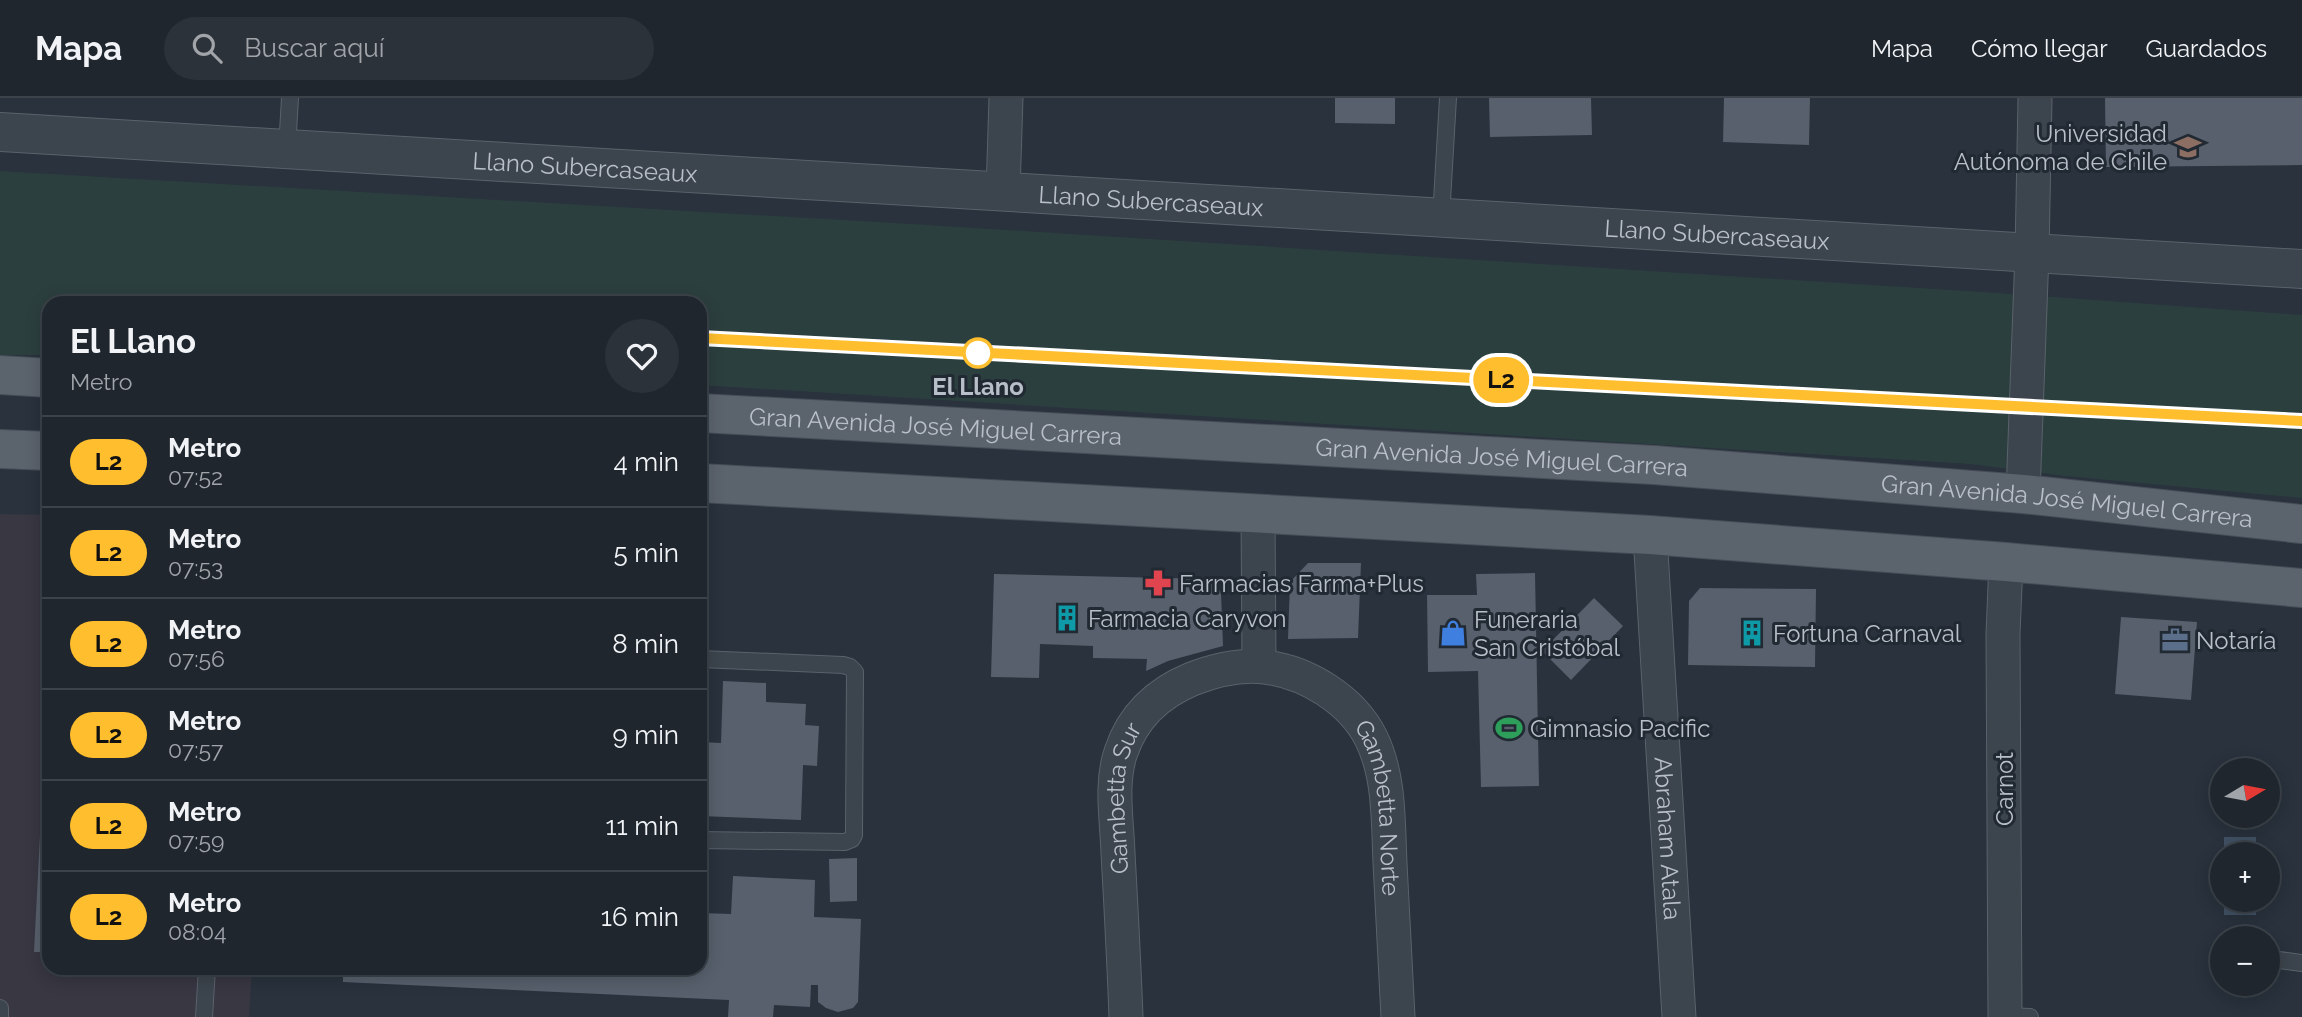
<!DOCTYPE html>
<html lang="es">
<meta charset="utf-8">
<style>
body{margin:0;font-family:Raleway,sans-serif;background:#2c323a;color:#f1f3f6;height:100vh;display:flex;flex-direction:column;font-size:26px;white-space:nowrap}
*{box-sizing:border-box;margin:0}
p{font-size:23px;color:#a1a5aa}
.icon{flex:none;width:38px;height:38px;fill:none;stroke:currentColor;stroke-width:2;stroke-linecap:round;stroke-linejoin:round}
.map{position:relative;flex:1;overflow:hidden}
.sheet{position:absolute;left:42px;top:198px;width:665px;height:679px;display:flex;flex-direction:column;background:#1f262e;border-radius:21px;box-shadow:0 4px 18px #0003,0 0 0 2px #3c434a}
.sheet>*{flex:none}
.badge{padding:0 14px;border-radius:23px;font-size:24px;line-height:46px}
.needle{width:46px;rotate:80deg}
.controls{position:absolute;left:2210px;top:660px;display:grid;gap:14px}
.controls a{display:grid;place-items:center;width:70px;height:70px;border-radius:50%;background:#1f262e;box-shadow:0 4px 18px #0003,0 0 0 2px #3c434a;font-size:35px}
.map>.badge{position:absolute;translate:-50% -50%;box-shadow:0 0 0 4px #fff}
.round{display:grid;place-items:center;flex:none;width:74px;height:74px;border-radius:37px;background:#2c323a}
.headline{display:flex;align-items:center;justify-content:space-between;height:119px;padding:0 28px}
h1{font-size:33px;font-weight:700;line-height:52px}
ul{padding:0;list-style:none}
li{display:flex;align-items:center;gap:21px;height:91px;padding:0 28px;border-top:2px solid #3c434a}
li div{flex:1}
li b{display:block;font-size:26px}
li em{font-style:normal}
li .badge{min-width:77px;font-weight:700;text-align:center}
header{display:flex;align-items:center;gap:42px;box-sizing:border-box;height:98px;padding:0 35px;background:#1f262e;border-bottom:2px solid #3c434a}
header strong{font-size:33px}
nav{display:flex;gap:38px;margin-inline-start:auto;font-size:24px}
.search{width:490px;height:63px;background:#2c323a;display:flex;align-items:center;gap:18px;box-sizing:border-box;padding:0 24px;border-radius:38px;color:#a1a5aa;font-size:26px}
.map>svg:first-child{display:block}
.medical{fill:#383742}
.green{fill:#2c3f3f}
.water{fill:#415164}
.building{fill:#57606c}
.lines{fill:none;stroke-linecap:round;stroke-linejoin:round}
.service-casing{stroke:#5a626b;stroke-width:18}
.minor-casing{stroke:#5a626b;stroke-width:35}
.tertiary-casing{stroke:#5a626b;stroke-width:40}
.primary-casing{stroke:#464d57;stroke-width:40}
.service{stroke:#3c444d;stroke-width:16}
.minor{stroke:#3c444d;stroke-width:33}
.tertiary{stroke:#3c444d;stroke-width:38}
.primary{stroke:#5b636d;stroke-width:38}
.line-casing{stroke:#fff;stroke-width:16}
.line{stroke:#ffbe2e;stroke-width:10}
.stop-dot{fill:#fff;stroke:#ffbe2e;stroke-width:3.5}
.labels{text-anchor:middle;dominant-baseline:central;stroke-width:6;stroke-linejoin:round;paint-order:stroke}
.poi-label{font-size:24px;fill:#b9bfc8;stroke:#212933;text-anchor:start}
.street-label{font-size:24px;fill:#b9bfc8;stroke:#212933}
.stop-label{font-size:24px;font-weight:bold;fill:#b9bfc8;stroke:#212933}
</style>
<header>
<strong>Mapa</strong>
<div class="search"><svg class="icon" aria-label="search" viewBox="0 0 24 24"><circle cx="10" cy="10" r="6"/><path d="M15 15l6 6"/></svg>Buscar aquí</div>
<nav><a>Mapa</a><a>Cómo llegar</a><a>Guardados</a></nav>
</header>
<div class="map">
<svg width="2302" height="919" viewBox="0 0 2302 919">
<rect width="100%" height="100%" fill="#29323d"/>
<!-- medical -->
<path class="medical" d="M0,416L49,417V870H252L249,919H0Z"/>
<!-- green -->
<path class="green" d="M0,73L928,127L1982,194L2302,217V400L2065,378L1970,366L700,287V205H49V257H0Z"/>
<!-- water -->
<path class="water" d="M2224,739H2256V756H2224Z
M2224,802H2256V817H2224Z"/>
<!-- building -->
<path class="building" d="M1335,0H1395V26L1335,25Z
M1489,0H1591L1592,37L1490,39Z
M1724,0H1810L1809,47L1723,44Z
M2105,0H2302V67L2106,69Z
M1308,465H1361L1358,540L1288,541L1290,484Z
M1535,475L1539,688L1481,689L1478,573L1428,574L1427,497H1477L1476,476Z
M994,476L1208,481L1221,494L1223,548L1168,563L1146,573L1147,561L1093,560V548L1040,546L1039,580L991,579Z
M1700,490L1816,491L1815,569L1688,567L1689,503Z
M1594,500L1623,528L1571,582L1542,553Z
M2121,519L2197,524L2191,602L2115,596Z
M723,583L766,585V604L806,606L805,627L819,628L817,668L803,667L801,722L700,718V644L721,645Z
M47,602H49V854H34Z
M857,760V803L830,804L829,761Z
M733,778L815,782L814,819L861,821L858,904L853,910L838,914L826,910L818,904V887H811L810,909L774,907L773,919H728L729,902L343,884V870H700V815L731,816Z"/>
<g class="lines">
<!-- service casing -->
<g class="service-casing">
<path id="service" d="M287,51L290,0
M1441,120L1448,0
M700,561L843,567L850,569L855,574L854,737L852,741L845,744L700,742
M2271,861L2302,865
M0,910V919
M2005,918L2030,919
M204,919L207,870"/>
</g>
<!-- minor casing -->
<g class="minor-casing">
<g id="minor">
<path d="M1003,94L1006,0"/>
<path d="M2023,396L2032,155L2035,0"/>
<path d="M1258,415L1259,568"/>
<path id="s1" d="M1650,437L1679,919"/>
<path id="s2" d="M1126,919C1124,864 1121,809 1118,755C1117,723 1110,685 1121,654C1133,618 1158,595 1192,581C1215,572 1240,566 1265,569C1307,574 1352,602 1371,640C1390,678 1388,724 1390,765C1393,816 1395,868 1398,919"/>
<path d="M2005,919L2003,536L2006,464"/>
</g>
</g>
<!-- tertiary casing -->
<g class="tertiary-casing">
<g id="tertiary">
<path id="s3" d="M0,34L2302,171"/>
</g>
</g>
<!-- primary casing -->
<g class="primary-casing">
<g id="primary">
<path d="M0,277L49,280"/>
<path id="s4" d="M700,315L1654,367L2023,396L2302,426"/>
<path d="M0,351L49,353"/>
<path d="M700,385L1650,437L2006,464L2302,490"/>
</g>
</g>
<!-- service -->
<use href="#service" class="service"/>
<!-- minor -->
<use href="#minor" class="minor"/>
<!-- tertiary -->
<use href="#tertiary" class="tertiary"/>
<!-- primary -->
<use href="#primary" class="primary"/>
</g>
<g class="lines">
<!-- line casing -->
<g class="line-casing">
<path id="line" d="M700,240L2302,323"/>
</g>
<!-- line -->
<use href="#line" class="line"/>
</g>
<!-- icons -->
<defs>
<g id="university-bare" transform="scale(2.1)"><path d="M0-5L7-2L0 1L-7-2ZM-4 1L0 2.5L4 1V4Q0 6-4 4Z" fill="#8d6e63" stroke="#212933" stroke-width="2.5" paint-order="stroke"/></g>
<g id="pharmacy-bare" transform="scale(2.1)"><path d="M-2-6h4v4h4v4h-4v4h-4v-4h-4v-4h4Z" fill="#e0444e" stroke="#212933" stroke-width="2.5" paint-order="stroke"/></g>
<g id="building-bare" transform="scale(2.1)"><path d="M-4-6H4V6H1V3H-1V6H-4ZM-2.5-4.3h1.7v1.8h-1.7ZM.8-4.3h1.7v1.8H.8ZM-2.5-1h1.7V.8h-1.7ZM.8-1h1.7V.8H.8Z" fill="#0f9aa8" stroke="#212933" stroke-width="2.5" paint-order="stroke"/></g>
<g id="shop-bare" transform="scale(2.1)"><path d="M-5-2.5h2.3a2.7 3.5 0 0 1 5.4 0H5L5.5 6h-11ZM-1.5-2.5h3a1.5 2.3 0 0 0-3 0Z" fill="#3f7fe0" stroke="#212933" stroke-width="2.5" paint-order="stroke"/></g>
<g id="office-bare" transform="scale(2.1)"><path d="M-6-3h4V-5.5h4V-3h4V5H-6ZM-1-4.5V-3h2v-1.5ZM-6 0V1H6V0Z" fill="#5c6f8a" stroke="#212933" stroke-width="2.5" paint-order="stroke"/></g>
<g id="stadium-bare" transform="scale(2.1)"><path d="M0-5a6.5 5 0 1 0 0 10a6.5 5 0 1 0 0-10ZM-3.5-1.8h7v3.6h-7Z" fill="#2e9e5b" stroke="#212933" stroke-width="2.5" paint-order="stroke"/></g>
</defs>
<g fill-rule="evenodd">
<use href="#university-bare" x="2188" y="49"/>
<use href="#pharmacy-bare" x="1158" y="485"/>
<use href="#building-bare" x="1067" y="520"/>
<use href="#shop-bare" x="1453" y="535"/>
<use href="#building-bare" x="1752" y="535"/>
<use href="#office-bare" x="2175" y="542"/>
<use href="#stadium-bare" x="1509" y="630"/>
</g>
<!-- markers -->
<circle class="stop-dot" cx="978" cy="255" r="14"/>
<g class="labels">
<!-- poi labels -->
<g class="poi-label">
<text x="2167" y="35" text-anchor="end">Universidad<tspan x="2167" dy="28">Autónoma de Chile</tspan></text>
<text x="1179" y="485">Farmacias Farma+Plus</text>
<text x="1088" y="520">Farmacia Caryvon</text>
<text x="1474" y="521">Funeraria<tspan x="1474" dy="28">San Cristóbal</tspan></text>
<text x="1773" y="535">Fortuna Carnaval</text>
<text x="2196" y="542">Notaría</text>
<text x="1530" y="630">Gimnasio Pacific</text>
</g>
<!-- street labels -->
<g class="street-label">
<text stroke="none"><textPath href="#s3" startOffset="586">Llano Subercaseaux</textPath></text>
<text stroke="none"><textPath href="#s3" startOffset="1153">Llano Subercaseaux</textPath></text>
<text stroke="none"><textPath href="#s3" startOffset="1720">Llano Subercaseaux</textPath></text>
<text stroke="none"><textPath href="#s4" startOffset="236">Gran Avenida José Miguel Carrera</textPath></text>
<text stroke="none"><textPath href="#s4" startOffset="803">Gran Avenida José Miguel Carrera</textPath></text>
<text stroke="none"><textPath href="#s4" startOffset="1370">Gran Avenida José Miguel Carrera</textPath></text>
<text transform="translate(2004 691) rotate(-90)">Carnot</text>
<text stroke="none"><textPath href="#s2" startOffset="220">Gambetta Sur</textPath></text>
<text stroke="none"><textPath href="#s2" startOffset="649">Gambetta Norte</textPath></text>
<text stroke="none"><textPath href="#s1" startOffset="304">Abraham Atala</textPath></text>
</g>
<!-- stop labels -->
<g class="stop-label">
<text x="978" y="288">El Llano</text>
</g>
</g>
</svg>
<div class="controls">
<a><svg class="needle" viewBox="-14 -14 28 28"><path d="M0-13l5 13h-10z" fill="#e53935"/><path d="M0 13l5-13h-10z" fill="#a1a5aa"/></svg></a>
<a>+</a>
<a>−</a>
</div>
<b class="badge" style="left:1501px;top:282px;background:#ffbe2e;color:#111">L2</b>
<section class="sheet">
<div class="headline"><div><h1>El Llano</h1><p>Metro</p></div><a class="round"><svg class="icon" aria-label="heart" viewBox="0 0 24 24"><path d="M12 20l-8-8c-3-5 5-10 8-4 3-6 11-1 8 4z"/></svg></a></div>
<ul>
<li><span class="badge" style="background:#ffbe2e;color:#111">L2</span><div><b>Metro</b><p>07:52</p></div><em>4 min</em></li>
<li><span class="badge" style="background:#ffbe2e;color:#111">L2</span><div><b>Metro</b><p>07:53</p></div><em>5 min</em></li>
<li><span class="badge" style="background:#ffbe2e;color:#111">L2</span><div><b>Metro</b><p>07:56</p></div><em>8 min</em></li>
<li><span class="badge" style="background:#ffbe2e;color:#111">L2</span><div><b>Metro</b><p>07:57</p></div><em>9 min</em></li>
<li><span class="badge" style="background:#ffbe2e;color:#111">L2</span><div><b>Metro</b><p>07:59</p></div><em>11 min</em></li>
<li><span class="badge" style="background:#ffbe2e;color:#111">L2</span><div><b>Metro</b><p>08:04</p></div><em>16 min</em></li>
</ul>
</section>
</div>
